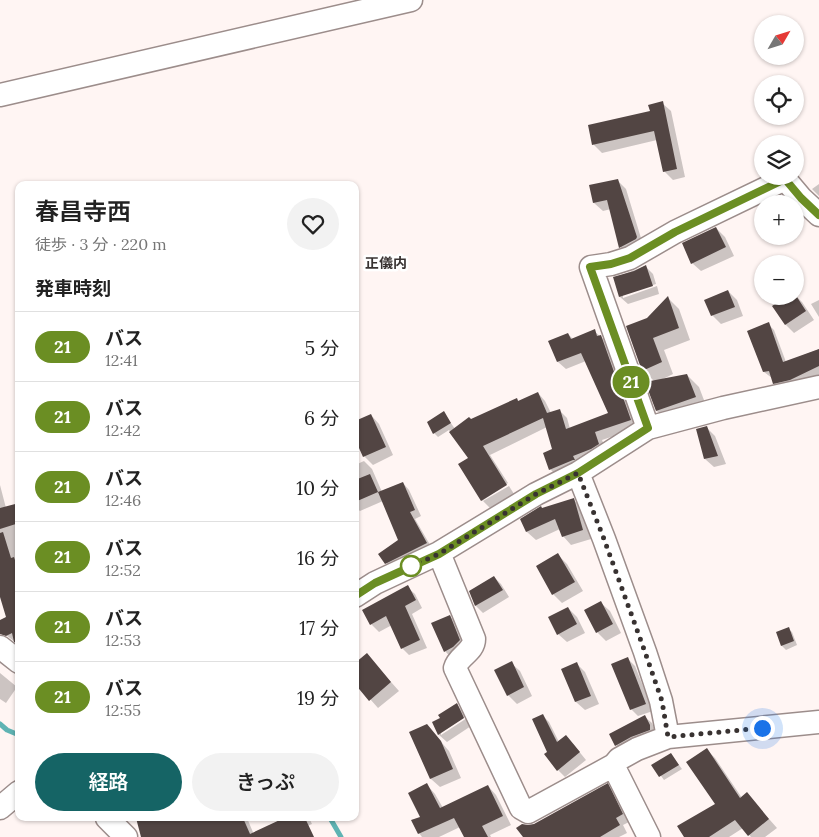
<!DOCTYPE html>
<html lang="ja">
<meta charset="utf-8">
<style>
body{margin:0;font-family:Lora,"Noto Sans JP",serif;background:#f2f2f2;color:#222;height:100vh;display:flex;flex-direction:column;font-size:19px;white-space:nowrap}
*{box-sizing:border-box;margin:0}
p{font-size:16px;color:#767676}
.icon{flex:none;width:28px;height:28px;fill:none;stroke:currentColor;stroke-width:2;stroke-linecap:round;stroke-linejoin:round}
.map{position:relative;flex:1;overflow:hidden}
.panel{position:absolute;left:15px;top:181px;width:344px;height:640px;display:flex;flex-direction:column;background:#fff;border-radius:10px;box-shadow:0 1px 4px #0004}
.panel>*{flex:none}
.badge{padding:0 10px;border-radius:16px;font-size:18px;line-height:32px}
.needle{width:32px;rotate:51deg}
.buttons{position:absolute;left:754px;top:15px;display:grid;gap:10px}
.buttons a{display:grid;place-items:center;width:50px;height:50px;border-radius:50%;background:#fff;box-shadow:0 1px 4px #0004;font-size:25px}
.you{position:absolute;width:25px;height:25px;margin:-12px;border:4px solid #fff;border-radius:50%;background:#1a73e8;box-shadow:0 0 0 8px #1a73e833}
.map>.badge{position:absolute;translate:-50% -50%;box-shadow:0 0 0 2px #fff}
h2{padding:0 20px;font-size:19px;line-height:45px}
.round{display:grid;place-items:center;flex:none;width:52px;height:52px;border-radius:26px;background:#f2f2f2}
.summary{display:flex;align-items:center;justify-content:space-between;height:85px;padding:0 20px}
h1{font-size:24px;font-weight:600;line-height:38px}
.cta{display:flex;gap:10px;margin-top:auto;padding:10px 20px}
.cta a{flex:1;height:58px;border-radius:30px;background:#156465;color:#fff;font-size:20px;font-weight:600;line-height:58px;text-align:center}
.cta a+a{background:#f2f2f2;color:#222}
ul{padding:0;list-style:none}
li{display:flex;align-items:center;gap:15px;height:70px;padding:0 20px;border-top:1px solid #e0e0e0}
li div{flex:1}
li b{display:block;font-size:19px}
li em{font-style:normal}
li .badge{min-width:55px;font-weight:700;text-align:center}
.map>svg:first-child{display:block}
.shadow{fill:#0003}
.lines{fill:none;stroke-linecap:round;stroke-linejoin:round}
.stream{stroke:#5fb3b3;stroke-width:5}
.building{fill:#524543}
.minor-casing{stroke:#9c8d8b;stroke-width:25}
.minor{stroke:#fff;stroke-width:22}
.line-casing{stroke:#fff;stroke-width:11}
.line{stroke:#6b8e23;stroke-width:8}
.walk{stroke:#383231;stroke-width:5;stroke-dasharray:0 9}
.stop-dot{fill:#fff;stroke:#6b8e23;stroke-width:2.5}
.labels{text-anchor:middle;dominant-baseline:central;stroke-width:5;stroke-linejoin:round;paint-order:stroke}
.neighbourhood-label{font-size:14px;font-weight:bold;fill:#383231;stroke:#fff}
</style>
<div class="map">
<svg width="819" height="837" viewBox="0 0 819 837">
<rect width="100%" height="100%" fill="#fff5f3"/>
<!-- shadow -->
<path class="shadow" d="M662,103L671,111L685,177L673,180L664,171L657,140L602,153L594,145L589,126L651,112Z
M618,181L626,189L644,248L628,255L620,247L611,209L603,211L594,203L591,186Z
M819,184V196L812,189Z
M716,228L725,237L734,256L701,271L692,263Z
M645,266L653,274L656,284L623,295V298L657,286L659,294L628,304L620,297L614,278Z
M728,291L737,300L743,316L721,324L712,315Z
M795,295L802,302L814,320L794,333L786,325L774,306Z
M668,298L679,309L690,340L664,350L673,374L661,380L687,375L699,387L707,408L669,422L657,411L647,382L654,381L643,370L648,319Z
M819,300V317L811,304Z
M768,324L774,330L786,362L819,349V375L796,386L780,389L774,383L772,378L764,372Z
M594,331L609,344L638,428L602,440L607,452L558,477L550,469L554,450L547,427L490,455L508,483L482,501L460,465L470,458L449,430L438,437L434,433L444,413L455,429L517,399L519,402L538,393L545,401L551,413L559,410L567,418L570,429L609,414L586,361L566,369L558,362L568,334L573,339Z
M371,415L379,424L393,455L373,465L364,456L355,436V422Z
M706,427L715,436L726,464L714,467L705,459Z
M364,461L372,469L382,492L403,483L409,490L421,516L415,519L433,550L393,570L386,563L400,540L383,501L360,511L355,507V465Z
M0,485L6,508L19,504V645L6,635L12,626L0,593Z
M509,486L514,494L490,508L483,501Z
M573,499L582,508L591,539L571,545L563,536L560,529L536,540L527,532L522,520L542,510Z
M558,555L567,564L583,591L562,603L553,594L538,567Z
M494,577L501,584L509,597L483,613L476,606L470,592Z
M407,587L415,594L422,608L412,614L427,648L409,655L402,648L392,625L379,632L371,624Z
M601,603L610,611L621,633L606,641L597,632Z
M568,608L577,617L585,633L567,642L558,634Z
M450,616L458,625L468,649L453,660L445,651Z
M788,629L792,632L797,645L786,650L782,646L777,633Z
M367,655L399,691L378,708L355,682V665Z
M628,659L635,666L653,711L638,716L631,709Z
M511,663L520,671L532,696L517,704L508,695Z
M577,664L585,672L599,704L585,710L576,702L563,670Z
M0,673L17,687L6,703L0,699Z
M457,704L466,716L441,732V735L467,718L471,726L447,742L439,735L434,722L442,719Z
M542,715L549,722L559,742L573,744L586,760L565,777L558,770L549,753Z
M645,717L652,723L656,732L623,752L616,745L610,734Z
M410,733L435,735L449,751L461,778L440,787L431,779Z
M707,750L715,758L742,798L747,794L777,828L765,837H751L743,828L729,837H685L716,805Z
M671,754L682,769L664,780L653,765Z
M427,785L435,794L443,808L488,786L496,795L511,825L490,835L491,837H465L460,827L439,837H422L419,833Z
M607,785L615,792L629,822L623,825L627,833L619,837H524L528,826L535,825Z
M138,818H193L197,828L217,818H247L255,837H146L141,832Z
M288,818H309L312,824L298,830Z"/>
<g class="lines">
<!-- stream -->
<path class="stream" d="M0,724L7,730L19,735
M330,818L341,837"/>
</g>
<!-- building -->
<path class="building" d="M663,101L677,169L663,172L654,131L592,145L588,125L650,111L648,105Z
M618,179L637,237L636,239L619,248L607,200L593,203L589,185Z
M716,227L726,247L691,264L682,243Z
M646,265L653,286L619,297L613,277L634,271Z
M728,290L735,307L711,316L704,300Z
M795,294L806,311L785,325L772,306L787,296H795Z
M668,296L679,328L653,338L662,362L642,371L626,326L647,318Z
M769,322L783,362L819,349V366L790,380L773,384L769,371L763,372L747,331Z
M595,329L597,336L601,335L631,420L595,432L599,444L591,449L573,456L575,460H573L549,470L543,453L552,449L543,418L483,446L507,485L481,501L458,464L468,458L449,432L469,417L471,419L517,398L518,401L538,392L547,413L560,409L566,429L608,413L581,353L557,362L548,341L568,333L571,339Z
M687,374L696,397L656,411L645,382Z
M444,411L451,423L433,434L427,422Z
M371,414L386,447L363,457L355,439V421Z
M707,426L718,456L704,459L696,429Z
M370,474L378,492L355,502V480Z
M403,482L415,510L410,512L427,543L385,564L378,554L398,540L378,492Z
M574,498L583,530L562,537L555,519L526,532L520,519L541,506L542,508Z
M19,503V523L0,529V508Z
M3,532L11,558L14,557L19,573V645L14,642L12,633L6,636L0,634V620L6,617L0,597V533Z
M558,553L575,582L552,595L536,566Z
M494,576L503,590L475,606L469,591Z
M408,585L416,600L405,606L420,640L401,649L386,616L370,625L362,610Z
M601,601L613,624L596,633L584,610Z
M568,607L577,624L557,635L548,617Z
M450,615L460,640L453,647L444,652L431,623Z
M789,627L794,641L781,646L776,632Z
M367,653L391,682L369,701L355,684V663Z
M628,657L646,704L630,710L611,664Z
M512,661L524,687L507,696L494,670Z
M577,662L591,696L575,702L561,669Z
M457,703L464,718L438,735L432,722L440,718L438,715Z
M543,714L557,742L566,735L580,752L557,771L544,754L547,752L532,719Z
M645,715L650,725V730L631,737L615,746L609,734Z
M427,724L441,741L453,769L430,779L409,732Z
M707,748L740,798L747,792L769,819L748,836L735,820L709,837H684L677,826L715,804L686,762Z
M671,753L679,765L659,777L651,765Z
M427,783L440,808L488,785L503,816L482,826L488,837H464L454,818L418,834L411,820L420,817L408,793Z
M608,783L623,814L616,818L620,825L600,837H523L516,828L522,824L528,825L534,824Z
M136,818H243L250,834L284,818H305L314,837H141Z"/>
<g class="lines">
<!-- minor casing -->
<g class="minor-casing">
<path id="minor" d="M0,95L411,0
M648,428L591,267L611,264L630,258L675,232L785,179L801,198L819,215
M578,473L604,539L645,652L661,701L668,737
M439,553L474,639C474,652 458,656 455,668L521,808L528,812L614,765
M355,596L375,583L439,553L536,494L578,473L648,428L723,408L819,387
M0,647L19,662
M0,808L19,792
M107,818L126,837
M649,837L616,771L614,765L619,759L637,749L668,737L819,722"/>
</g>
<!-- minor -->
<use href="#minor" class="minor"/>
</g>
<g class="lines">
<!-- line casing -->
<g class="line-casing">
<path id="line" d="M355,596L375,583L439,554L536,494L578,473L648,428L590,267L611,264L630,258L675,232L785,179L801,198L819,215"/>
</g>
<!-- line -->
<use href="#line" class="line"/>
<!-- walk -->
<path class="walk" d="M411,566L407,568L439,554L536,494L578,473L604,539L645,652L662,701L668,737L762,728"/>
</g>
<!-- markers -->
<circle class="stop-dot" cx="411" cy="566" r="10"/>
<g class="labels">
<!-- neighbourhood labels -->
<g class="neighbourhood-label">
<text x="386" y="263">正儀内</text>
</g>
</g>
</svg>
<div class="buttons">
<a><svg class="needle" viewBox="-14 -14 28 28"><path d="M0-13l5 13h-10z" fill="#e53935"/><path d="M0 13l5-13h-10z" fill="#767676"/></svg></a>
<a><svg class="icon" aria-label="locate" viewBox="0 0 24 24"><circle cx="12" cy="12" r="6"/><path d="M12 2v4M12 18v4M2 12h4M18 12h4"/></svg></a>
<a><svg class="icon" aria-label="layers" viewBox="0 0 24 24"><path d="M12 4l9 5-9 5-9-5zM3 14l9 5 9-5"/></svg></a>
<a>+</a>
<a>−</a>
</div>
<div class="you" style="left:762px;top:728px"></div>
<b class="badge" style="left:631px;top:382px;background:#6b8e23;color:#fff">21</b>
<section class="panel">
<div class="summary"><div><h1>春昌寺西</h1><p>徒歩 · 3 分 · 220 m</p></div><a class="round"><svg class="icon" aria-label="heart" viewBox="0 0 24 24"><path d="M12 20l-8-8c-3-5 5-10 8-4 3-6 11-1 8 4z"/></svg></a></div>
<h2>発車時刻</h2>
<ul>
<li><span class="badge" style="background:#6b8e23;color:#fff">21</span><div><b>バス</b><p>12:41</p></div><em>5 分</em></li>
<li><span class="badge" style="background:#6b8e23;color:#fff">21</span><div><b>バス</b><p>12:42</p></div><em>6 分</em></li>
<li><span class="badge" style="background:#6b8e23;color:#fff">21</span><div><b>バス</b><p>12:46</p></div><em>10 分</em></li>
<li><span class="badge" style="background:#6b8e23;color:#fff">21</span><div><b>バス</b><p>12:52</p></div><em>16 分</em></li>
<li><span class="badge" style="background:#6b8e23;color:#fff">21</span><div><b>バス</b><p>12:53</p></div><em>17 分</em></li>
<li><span class="badge" style="background:#6b8e23;color:#fff">21</span><div><b>バス</b><p>12:55</p></div><em>19 分</em></li>
</ul>
<div class="cta"><a>経路</a><a>きっぷ</a></div>
</section>
</div>
